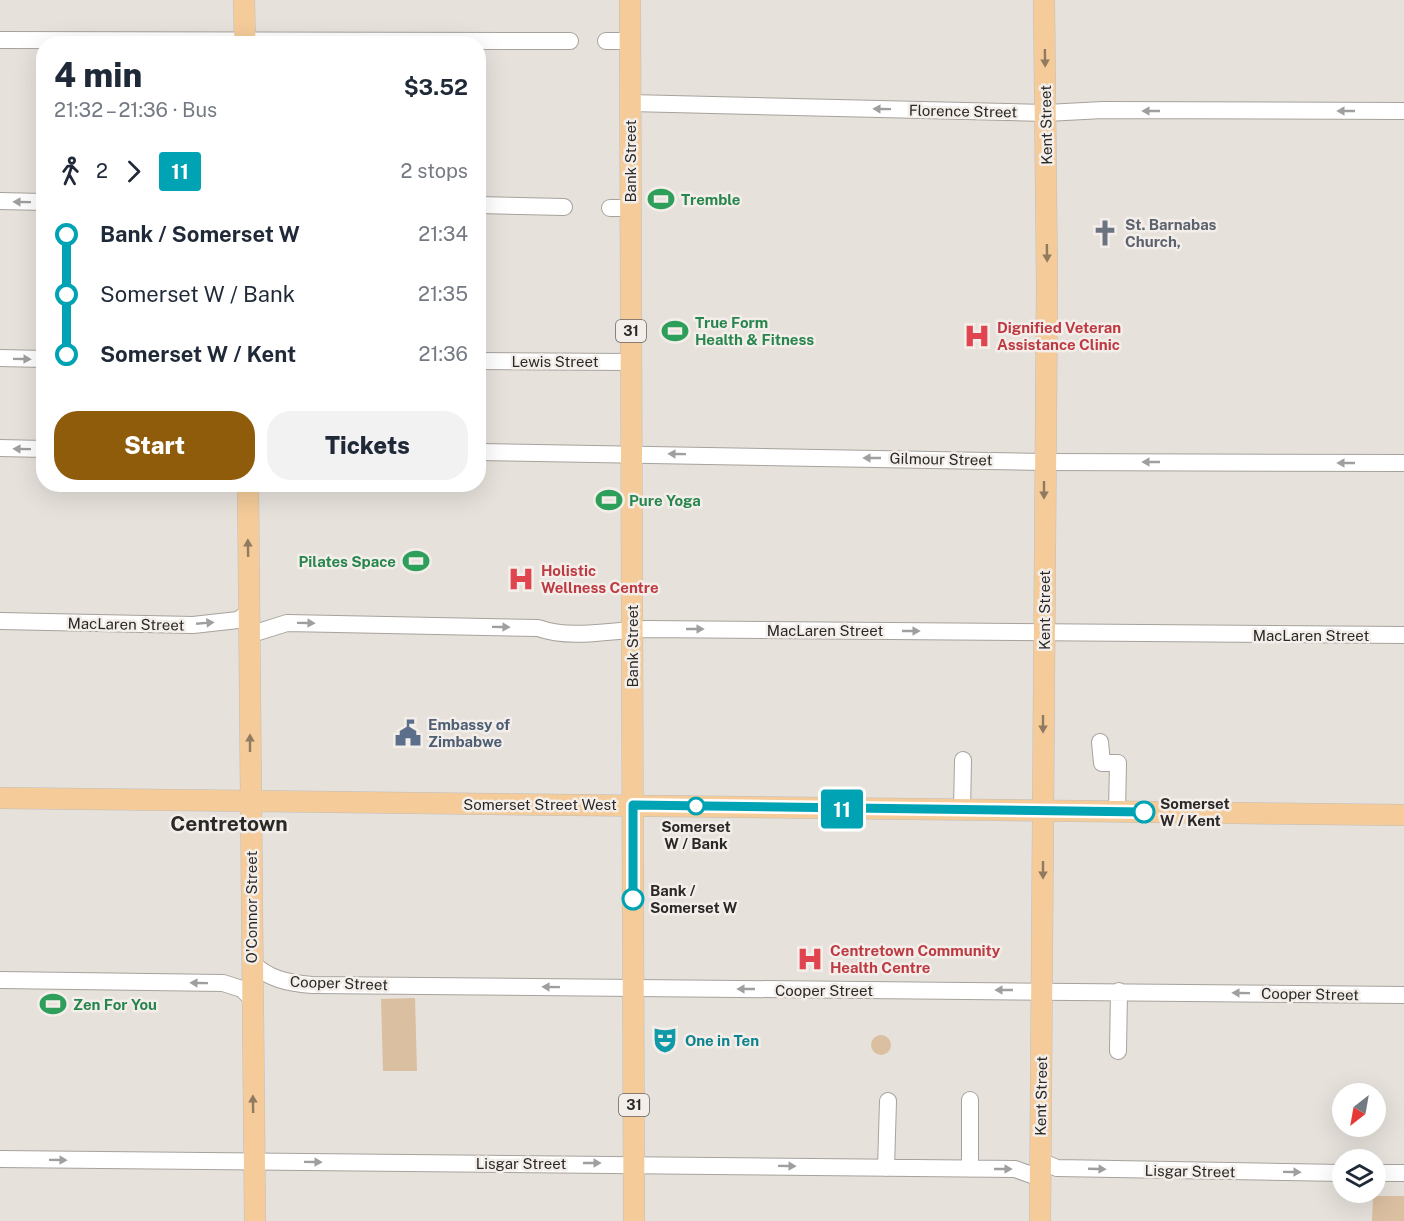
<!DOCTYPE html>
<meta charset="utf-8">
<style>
body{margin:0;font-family:"Public Sans",sans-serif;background:#f2f2f3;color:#1f2937;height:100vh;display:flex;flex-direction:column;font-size:22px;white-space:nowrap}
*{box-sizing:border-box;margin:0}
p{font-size:20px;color:#747a83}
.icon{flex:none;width:33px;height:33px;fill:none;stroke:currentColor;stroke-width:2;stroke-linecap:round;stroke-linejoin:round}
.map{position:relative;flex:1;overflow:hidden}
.side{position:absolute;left:36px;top:36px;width:450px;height:456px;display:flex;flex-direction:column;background:#fff;border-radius:24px;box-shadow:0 6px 24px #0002}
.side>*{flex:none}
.badge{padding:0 12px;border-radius:4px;font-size:21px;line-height:39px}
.needle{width:39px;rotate:211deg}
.buttons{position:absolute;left:1332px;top:1083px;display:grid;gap:12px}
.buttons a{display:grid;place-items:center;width:54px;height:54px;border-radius:50%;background:#fff;box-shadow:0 6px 24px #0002;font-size:30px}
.map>.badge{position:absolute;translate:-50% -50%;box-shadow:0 0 0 3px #fff}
.legs{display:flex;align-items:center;gap:9px;height:66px;padding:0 18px;font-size:20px}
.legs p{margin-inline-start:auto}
.overview{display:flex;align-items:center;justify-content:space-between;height:102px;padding:0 18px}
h1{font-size:33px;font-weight:800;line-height:45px}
.action{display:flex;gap:12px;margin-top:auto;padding:12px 18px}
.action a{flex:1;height:69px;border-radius:24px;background:#8f5c0b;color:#fff;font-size:24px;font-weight:800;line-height:69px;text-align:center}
.action a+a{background:#f2f2f3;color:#1f2937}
ul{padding:0 18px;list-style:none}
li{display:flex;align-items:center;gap:21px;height:60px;font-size:22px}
li i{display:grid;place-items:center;width:9px;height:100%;margin:0 8px;background:currentColor}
li i::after{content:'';width:15px;height:15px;margin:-8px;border:4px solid;border-radius:50%;background:#fff}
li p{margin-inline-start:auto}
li:first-child i{background:linear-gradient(#0000 50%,currentColor 0)}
li:last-child i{background:linear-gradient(currentColor 50%,#0000 0)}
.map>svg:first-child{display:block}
.green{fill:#dbbfa1}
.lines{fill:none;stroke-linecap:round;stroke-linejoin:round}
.minor-casing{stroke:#a7a29c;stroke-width:18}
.major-casing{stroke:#bfbfbe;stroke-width:22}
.minor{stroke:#fff;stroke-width:16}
.major{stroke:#f4cb99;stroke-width:21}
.oneway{fill:#907a60}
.oneway2{fill:#a09f9e}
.line-1-casing{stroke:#fff;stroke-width:14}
.line-1{stroke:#00a3b4;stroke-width:9}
.stop-1-dot{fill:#fff;stroke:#00a3b4;stroke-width:3}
.labels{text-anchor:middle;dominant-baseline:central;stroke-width:5;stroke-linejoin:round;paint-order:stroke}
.shield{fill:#f3eee9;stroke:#676461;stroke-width:1.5}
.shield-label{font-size:14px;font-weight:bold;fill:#2b2927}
.street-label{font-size:15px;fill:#2b2927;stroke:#f3eee9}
.leisure-label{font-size:15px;font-weight:bold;fill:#27864d;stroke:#f3eee9;text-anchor:start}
.worship-label{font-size:15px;font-weight:bold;fill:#5b616d;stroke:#f3eee9;text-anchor:start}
.health-label{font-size:15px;font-weight:bold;fill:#be3a42;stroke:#f3eee9;text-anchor:start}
.service-label{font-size:15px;font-weight:bold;fill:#4e5e75;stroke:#f3eee9;text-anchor:start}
.stop-label{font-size:15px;font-weight:bold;fill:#2b2927;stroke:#f3eee9;text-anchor:start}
.culture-label{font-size:15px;font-weight:bold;fill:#0d838f;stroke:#f3eee9;text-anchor:start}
.district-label{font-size:21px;font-weight:bold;fill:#2b2927;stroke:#f3eee9}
</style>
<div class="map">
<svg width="1404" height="1221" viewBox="0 0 1404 1221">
<rect width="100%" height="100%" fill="#e6e1db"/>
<!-- green -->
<path class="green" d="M415,998L417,1071H383L381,999Z
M871 1045a10 10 0 1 1 20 0a10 10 0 1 1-20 0Z
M1373,1196H1404V1221H1372Z"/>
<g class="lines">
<!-- minor casing -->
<g class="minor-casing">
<path id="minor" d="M0,40L570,41
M606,41H630
M630,103L1046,113L1103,110L1404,111
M0,201L44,202
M478,205L564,207
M610,208H630
M0,358L44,359
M478,361L631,362
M0,448L44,449
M478,452L1045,462L1404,463
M0,621L193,625L238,620L249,612
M249,635L287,623L538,628C572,640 611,630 646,629L1404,635
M1100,742L1102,763H1118L1117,812
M962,811L963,760
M251,962C269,979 287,983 312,985L1404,995
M0,980L223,983L242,989L252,999
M1118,1051L1119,991
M970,1100V1169
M0,1159L1015,1169L1040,1178
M1040,1161L1057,1168L1342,1173
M886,1168L888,1101
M1376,1173H1404"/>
</g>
<!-- major casing -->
<g class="major-casing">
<path id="major" d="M244,0L245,44
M630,0L634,1221
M248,484L255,1221
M0,798L1404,815
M1040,1221L1047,284L1044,0"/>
</g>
<!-- minor -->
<use href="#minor" class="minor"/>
<!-- major -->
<use href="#major" class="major"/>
</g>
<!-- one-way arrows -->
<defs><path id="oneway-solid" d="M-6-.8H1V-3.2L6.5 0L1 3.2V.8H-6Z" transform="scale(1.5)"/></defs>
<g class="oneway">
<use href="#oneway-solid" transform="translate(1045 58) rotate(89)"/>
<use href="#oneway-solid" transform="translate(1047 253) rotate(89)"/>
<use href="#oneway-solid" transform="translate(1044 490) rotate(90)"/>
<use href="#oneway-solid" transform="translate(248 548) rotate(-91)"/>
<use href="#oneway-solid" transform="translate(1043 724) rotate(90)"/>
<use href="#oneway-solid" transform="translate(250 743) rotate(-90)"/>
<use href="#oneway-solid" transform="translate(1043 870) rotate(90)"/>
<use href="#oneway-solid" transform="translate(253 1104) rotate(-91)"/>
</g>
<g class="oneway2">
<use href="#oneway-solid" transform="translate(882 109) rotate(-179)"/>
<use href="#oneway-solid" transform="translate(1151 111) rotate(-180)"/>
<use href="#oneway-solid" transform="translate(1346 111) rotate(-180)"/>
<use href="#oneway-solid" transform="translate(22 202) rotate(-179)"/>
<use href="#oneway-solid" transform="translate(22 359) rotate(1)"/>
<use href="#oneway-solid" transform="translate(22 449) rotate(-179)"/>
<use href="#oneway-solid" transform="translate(677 454) rotate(-179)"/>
<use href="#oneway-solid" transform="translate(872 458) rotate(-180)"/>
<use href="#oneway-solid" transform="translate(1151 462) rotate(-180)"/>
<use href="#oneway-solid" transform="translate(1346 463) rotate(-180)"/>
<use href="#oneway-solid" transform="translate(205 623) rotate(-5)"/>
<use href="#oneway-solid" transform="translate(306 623) rotate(1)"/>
<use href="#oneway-solid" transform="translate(501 627) rotate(1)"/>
<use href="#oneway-solid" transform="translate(695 629)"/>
<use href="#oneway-solid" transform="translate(911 631)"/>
<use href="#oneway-solid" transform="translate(199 983) rotate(-179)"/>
<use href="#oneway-solid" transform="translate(551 987) rotate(-179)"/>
<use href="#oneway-solid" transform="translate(746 989) rotate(-180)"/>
<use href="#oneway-solid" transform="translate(1004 990) rotate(-180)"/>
<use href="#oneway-solid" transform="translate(1241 993) rotate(-179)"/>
<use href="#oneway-solid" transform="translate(58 1160) rotate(1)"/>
<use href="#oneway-solid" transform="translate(313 1162) rotate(1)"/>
<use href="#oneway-solid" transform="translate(592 1163)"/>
<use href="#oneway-solid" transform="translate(787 1166) rotate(1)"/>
<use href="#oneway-solid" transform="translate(1003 1169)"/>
<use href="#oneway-solid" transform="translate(1097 1169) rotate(2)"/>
<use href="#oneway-solid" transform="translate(1292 1172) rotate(1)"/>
</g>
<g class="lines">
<!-- line-1 casing -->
<g class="line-1-casing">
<path id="line-1" d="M633,899V805L1144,812"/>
</g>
<!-- line-1 -->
<use href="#line-1" class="line-1"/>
</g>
<!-- icons -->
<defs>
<g id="stadium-bare" transform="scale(2.07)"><path d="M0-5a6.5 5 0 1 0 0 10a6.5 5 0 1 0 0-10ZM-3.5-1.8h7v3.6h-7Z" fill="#2e9e5b" stroke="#f3eee9" stroke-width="2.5" paint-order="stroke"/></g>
<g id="church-bare" transform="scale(2.07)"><path d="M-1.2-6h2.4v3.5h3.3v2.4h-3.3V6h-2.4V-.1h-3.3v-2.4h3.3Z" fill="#6b7280" stroke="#f3eee9" stroke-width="2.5" paint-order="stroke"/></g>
<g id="hospital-bare" transform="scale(2.07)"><path d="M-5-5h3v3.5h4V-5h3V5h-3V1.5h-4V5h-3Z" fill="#e0444e" stroke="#f3eee9" stroke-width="2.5" paint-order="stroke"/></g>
<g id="civic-bare" transform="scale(2.07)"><path d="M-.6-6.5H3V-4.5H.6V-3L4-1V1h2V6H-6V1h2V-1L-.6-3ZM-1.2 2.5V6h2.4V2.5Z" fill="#5c6f8a" stroke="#f3eee9" stroke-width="2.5" paint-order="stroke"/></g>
<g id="theatre-bare" transform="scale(2.07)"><path d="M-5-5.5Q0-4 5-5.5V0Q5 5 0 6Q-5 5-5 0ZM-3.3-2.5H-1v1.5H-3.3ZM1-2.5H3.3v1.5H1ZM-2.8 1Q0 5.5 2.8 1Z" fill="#0f9aa8" stroke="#f3eee9" stroke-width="2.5" paint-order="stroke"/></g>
</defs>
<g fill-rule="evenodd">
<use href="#stadium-bare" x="661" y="199"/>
<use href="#church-bare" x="1105" y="233"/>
<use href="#stadium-bare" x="675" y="331"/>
<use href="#hospital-bare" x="977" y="336"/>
<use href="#stadium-bare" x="609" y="500"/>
<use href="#stadium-bare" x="416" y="561"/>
<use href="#hospital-bare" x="521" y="579"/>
<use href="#civic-bare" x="408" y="733"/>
<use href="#hospital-bare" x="810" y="959"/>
<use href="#stadium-bare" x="53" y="1004"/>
<use href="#theatre-bare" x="665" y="1040"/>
</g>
<!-- markers -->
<g class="stop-1-dot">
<circle cx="696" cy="806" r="8"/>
<circle cx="1144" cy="812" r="10"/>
<circle cx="633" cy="899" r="10"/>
</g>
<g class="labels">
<!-- shield labels -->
<g class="shield">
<rect x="616" y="320" width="30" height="22" rx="4.5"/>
<rect x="619" y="1094" width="30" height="22" rx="4.5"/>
</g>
<g class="shield-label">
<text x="631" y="331">31</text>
<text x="634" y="1105">31</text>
</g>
<!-- street labels -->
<g class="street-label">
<text transform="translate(963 111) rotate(1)">Florence Street</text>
<text transform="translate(1046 125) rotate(-91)">Kent Street</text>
<text transform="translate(630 161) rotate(-90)">Bank Street</text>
<text x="555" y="361">Lewis Street</text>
<text transform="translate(941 459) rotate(1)">Gilmour Street</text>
<text transform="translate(1044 610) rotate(-90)">Kent Street</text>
<text transform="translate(126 624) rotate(1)">MacLaren Street</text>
<text x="825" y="630">MacLaren Street</text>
<text x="1311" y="635">MacLaren Street</text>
<text transform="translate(632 646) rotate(-90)">Bank Street</text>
<text x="540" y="804">Somerset Street West</text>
<text transform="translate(251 907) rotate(-90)">O'Connor Street</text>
<text transform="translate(339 983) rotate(2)">Cooper Street</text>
<text x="824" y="990">Cooper Street</text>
<text transform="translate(1310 994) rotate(1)">Cooper Street</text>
<text transform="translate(1041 1096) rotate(-89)">Kent Street</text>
<text x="521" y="1163">Lisgar Street</text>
<text transform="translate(1190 1171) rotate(1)">Lisgar Street</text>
</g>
<!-- leisure labels -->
<g class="leisure-label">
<text x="681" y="199">Tremble</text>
<text x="695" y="322">True Form<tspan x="695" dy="17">Health &amp; Fitness</tspan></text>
<text x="629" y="500">Pure Yoga</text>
<text x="396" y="561" text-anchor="end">Pilates Space</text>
<text x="73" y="1004">Zen For You</text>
</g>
<!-- worship labels -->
<g class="worship-label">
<text x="1125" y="224">St. Barnabas<tspan x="1125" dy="17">Church,</tspan></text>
</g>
<!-- health labels -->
<g class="health-label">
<text x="997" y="327">Dignified Veteran<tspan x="997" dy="17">Assistance Clinic</tspan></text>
<text x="541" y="570">Holistic<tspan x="541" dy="17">Wellness Centre</tspan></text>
<text x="830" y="950">Centretown Community<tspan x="830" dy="17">Health Centre</tspan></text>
</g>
<!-- service labels -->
<g class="service-label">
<text x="428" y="724">Embassy of<tspan x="428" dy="17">Zimbabwe</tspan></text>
</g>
<!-- stop labels -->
<g class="stop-label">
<text x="1160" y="803">Somerset<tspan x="1160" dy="17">W / Kent</tspan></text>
<text x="696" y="826" text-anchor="middle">Somerset<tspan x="696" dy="17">W / Bank</tspan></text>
<text x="650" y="890">Bank /<tspan x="650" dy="17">Somerset W</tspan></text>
</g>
<!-- culture labels -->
<g class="culture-label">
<text x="685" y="1040">One in Ten</text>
</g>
<!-- district labels -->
<g class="district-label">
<text x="229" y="823">Centretown</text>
</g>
</g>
</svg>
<div class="buttons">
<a><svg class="needle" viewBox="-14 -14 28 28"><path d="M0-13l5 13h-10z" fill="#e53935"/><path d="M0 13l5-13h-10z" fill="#747a83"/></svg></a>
<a><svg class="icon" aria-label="layers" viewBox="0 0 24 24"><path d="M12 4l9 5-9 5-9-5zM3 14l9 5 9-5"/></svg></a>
</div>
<b class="badge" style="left:842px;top:809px;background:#00a3b4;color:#fff">11</b>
<section class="side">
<div class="overview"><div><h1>4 min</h1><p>21:32 – 21:36 · Bus</p></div><b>$3.52</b></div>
<div class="legs"><svg class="icon" aria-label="walk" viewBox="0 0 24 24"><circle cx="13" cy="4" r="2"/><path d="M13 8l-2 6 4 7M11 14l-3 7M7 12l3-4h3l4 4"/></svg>2<svg class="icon" aria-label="forward" viewBox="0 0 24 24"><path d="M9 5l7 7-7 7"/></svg><b class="badge" style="background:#00a3b4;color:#fff">11</b><p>2 stops</p></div>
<ul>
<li><i style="color:#00a3b4"></i><b>Bank / Somerset W</b><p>21:34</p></li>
<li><i style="color:#00a3b4"></i><span>Somerset W / Bank</span><p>21:35</p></li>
<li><i style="color:#00a3b4"></i><b>Somerset W / Kent</b><p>21:36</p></li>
</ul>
<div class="action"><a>Start</a><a>Tickets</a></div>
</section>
</div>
